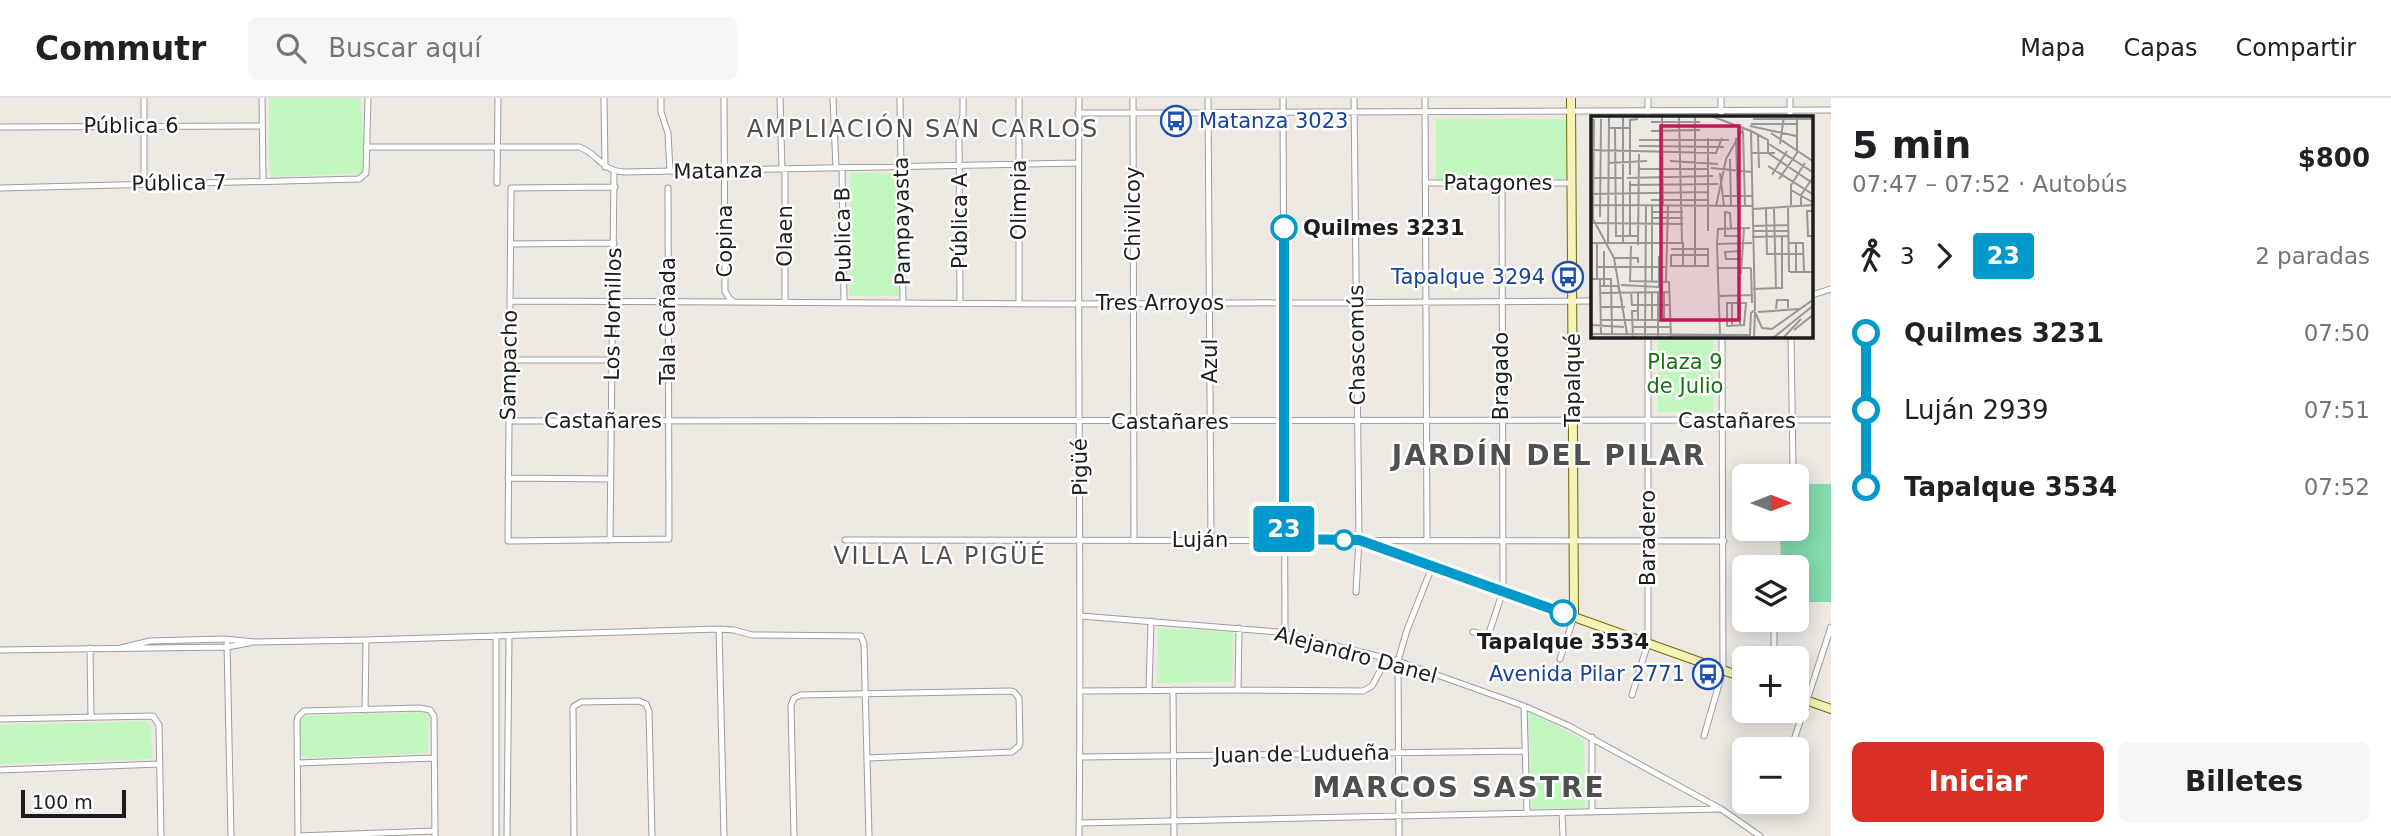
<!DOCTYPE html>
<html lang="es">
<meta charset="utf-8">
<style>
body{margin:0;font-family:"DejaVu Sans",sans-serif;background:#f6f6f6;color:#202124;height:100vh;display:flex;flex-direction:column;font-size:26px;white-space:nowrap}
*{box-sizing:border-box;margin:0}
p{font-size:23px;color:#757577}
.icon{flex:none;width:38px;height:38px;fill:none;stroke:currentColor;stroke-width:2;stroke-linecap:round;stroke-linejoin:round}
.map{position:relative;flex:1;overflow:hidden}
.drawer{display:flex;flex-direction:column;background:#fff;width:560px}
.drawer>*{flex:none}
.badge{padding:0 14px;border-radius:5px;font-size:24px;line-height:46px}
.needle{width:46px;rotate:90deg}
.controls{position:absolute;left:1732px;top:366px;display:grid;gap:14px}
.controls a{display:grid;place-items:center;width:77px;height:77px;border-radius:10px;background:#fff;box-shadow:0 4px 18px #0003;font-size:35px}
.scale{position:absolute;left:21px;bottom:18px;width:105px;box-sizing:border-box;padding-left:7px;border:4px solid #1c1c1c;border-top:0;font-size:19px;line-height:24px;white-space:nowrap;color:#1c1c1c;-webkit-text-stroke:5px #fff;paint-order:stroke}
.map>.badge{position:absolute;translate:-50% -50%;box-shadow:0 0 0 4px #fff}
.legs{display:flex;align-items:center;gap:10px;height:77px;padding:0 21px;font-size:23px}
.legs p{margin-inline-start:auto}
.overview{display:flex;align-items:center;justify-content:space-between;height:119px;padding:0 21px}
h1{font-size:38px;font-weight:600;line-height:52px}
.action{display:flex;gap:14px;margin-top:auto;padding:14px 21px}
.action a{flex:1;height:80px;border-radius:10px;background:#d93025;color:#fff;font-size:28px;font-weight:600;line-height:80px;text-align:center}
.action a+a{background:#f6f6f6;color:#202124}
ul{padding:0 21px;list-style:none}
li{display:flex;align-items:center;gap:24px;height:77px;font-size:26px}
li i{display:grid;place-items:center;width:10px;height:100%;margin:0 9px;background:currentColor}
li i::after{content:'';width:18px;height:18px;margin:-9px;border:5px solid;border-radius:50%;background:#fff}
li p{margin-inline-start:auto}
li:first-child i{background:linear-gradient(#0000 50%,currentColor 0)}
li:last-child i{background:linear-gradient(currentColor 50%,#0000 0)}
header{display:flex;align-items:center;gap:42px;box-sizing:border-box;height:98px;padding:0 35px;background:#fff;border-bottom:2px solid #e0e0e0}
header strong{font-size:33px}
nav{display:flex;gap:38px;margin-inline-start:auto;font-size:24px}
.search{width:490px;height:63px;background:#f6f6f6;display:flex;align-items:center;gap:18px;box-sizing:border-box;padding:0 24px;border-radius:10px;color:#757577;font-size:26px}
main{display:flex;flex:1;min-height:0}
.map>svg:first-child{display:block}
.park{fill:#c1f7bf}
.pitch{fill:#82daad}
.lines{fill:none;stroke-linecap:round;stroke-linejoin:round}
.street-casing{stroke:#9d9d9d;stroke-width:7}
.secondary-casing{stroke:#6d6b09;stroke-width:10}
.street{stroke:#fff;stroke-width:5}
.secondary{stroke:#f6f1b6;stroke-width:8}
.line-1-casing{stroke:#fff;stroke-width:16}
.line-1{stroke:#0099cb;stroke-width:10}
.stop-1-dot{fill:#fff;stroke:#0099cb;stroke-width:3.5}
.labels{text-anchor:middle;dominant-baseline:central;stroke-width:5;stroke-linejoin:round;paint-order:stroke}
.transit-label{font-size:21px;fill:#164399;stroke:#fff;text-anchor:end}
.street-label{font-size:21px;fill:#1c1c1c;stroke:#fff}
.stop-label{font-size:21px;font-weight:bold;fill:#1c1c1c;stroke:#fff;text-anchor:start}
.park-label{font-size:21px;fill:#14740f;stroke:#fff}
.quarter-label{font-size:24px;letter-spacing:2px;fill:#4f4f4f;stroke:#fff}
.district-label{font-size:28px;font-weight:bold;letter-spacing:2px;fill:#4f4f4f;stroke:#fff}
.inset-road{fill:none;stroke:#999693;stroke-width:2}
.view{fill:#c2185b;fill-opacity:0.15;stroke:#c2185b;stroke-width:3.5}
.inset-edge{fill:none;stroke:#1c1c1c;stroke-width:3.5}
</style>
<header>
<strong>Commutr</strong>
<div class="search"><svg class="icon" aria-label="search" viewBox="0 0 24 24"><circle cx="10" cy="10" r="6"/><path d="M15 15l6 6"/></svg>Buscar aquí</div>
<nav><a>Mapa</a><a>Capas</a><a>Compartir</a></nav>
</header>
<main>
<div class="map">
<svg width="1831" height="738" viewBox="0 0 1831 738">
<rect width="100%" height="100%" fill="#ede8e2"/>
<!-- park -->
<path class="park" d="M269,0H360L366,75L272,79L269,71Z
M1436,21H1572V81H1436Z
M850,75H900L899,198H849Z
M1658,238H1713V314H1658Z
M1158,530L1233,534L1232,584L1157,585Z
M1528,613L1584,642L1585,710L1532,711Z
M424,614L429,617L428,655L306,660L300,657V623L304,618Z
M147,623L151,628L152,661L0,666V627Z"/>
<!-- pitch -->
<path class="pitch" d="M1797,386H1831V504H1797V469H1781L1780,431L1797,430Z"/>
<g class="lines">
<!-- street casing -->
<g class="street-casing">
<path id="street" d="M262,0L263,83
M604,0L605,69
M661,0V14L668,35L670,73
M724,0L725,193L729,200L734,204L1078,206L1593,203
M780,0L782,72
M833,0L836,70
M900,0L903,204
M1019,0V205
M1079,0C1077,246 1082,492 1079,738
M1133,0L1134,442
M1208,0L1211,441
M1283,0L1285,536
M1354,0L1359,442L1356,494
M1425,0L1427,442
M1648,0V19
M1721,0V19
M1790,0V19
M1078,15L1831,12
M0,29L262,28
M366,49H579C598,55 601,73 624,74L1078,65
M842,70L844,204
M785,71V204
M144,85V0
M497,85L498,0
M1425,85H1572
M615,89L511,90L508,443L669,441L668,90
M0,90L359,81L366,75L368,0
M511,146L614,145
M1812,197L1831,191
M510,203L734,204
M960,204L959,33L963,17V0
M1791,238L1793,370
M509,262H612
M509,323L1831,322
M508,380L611,381
M610,442L614,74
M845,442L1724,443
M1365,444L1574,519L1560,561
M1081,518L1278,534L1398,563L1524,608L1569,628L1721,711L1760,738
M719,531L734,532L752,537L861,538L864,546L869,738
M1473,534L1488,538L1503,493L1502,85
M496,538V738
M227,545L231,738
M90,550L91,618
M121,550L150,543L224,541L255,544L366,542L719,531L724,738
M0,552L227,549L249,545
M1774,560V522
M1149,592L1151,523
M1173,592L1174,738
M1238,592L1239,530
M1080,593L1238,592L1363,593L1372,588L1387,560
M1632,597L1648,545V238
M1524,608L1527,715
M365,612L366,542
M0,621L153,618L159,627L161,738
M1704,638L1723,572L1722,238
M1592,639V714
M1791,651L1831,529
M1080,659L1525,653
M298,665L434,660
M0,672L160,666
M1562,715L1563,738
M1079,725L1720,711
M298,738L297,624L298,619L304,613L420,610L430,612L434,618L435,738
M298,738L435,733
M507,738L509,538
M574,738L573,609L581,604L639,603L646,606L649,613L652,738
M794,738L791,607L794,600L801,597L1010,593L1014,594L1019,600L1020,644L1019,648L1012,654L868,660
M1399,738L1398,563L1407,532L1432,469"/>
</g>
<!-- secondary casing -->
<g class="secondary-casing">
<path id="secondary" d="M1571,0L1574,519L1745,580
M1797,599L1831,611"/>
</g>
<!-- street -->
<use href="#street" class="street"/>
<!-- secondary -->
<use href="#secondary" class="secondary"/>
</g>
<g class="lines">
<!-- line-1 casing -->
<g class="line-1-casing">
<path id="line-1" d="M1284,130V441L1359,442L1563,515"/>
</g>
<!-- line-1 -->
<use href="#line-1" class="line-1"/>
</g>
<!-- icons -->
<defs>
<g id="bus-ring" transform="scale(1.575)"><circle r="9.5" fill="#fff" stroke="#1a4fb4" stroke-width="1.5"/><path d="M-5-6H5V4H4V6H2V4H-2V6H-4V4H-5ZM-3.5-4V0h7V-4ZM-3.5 1.2v1.5H-2V1.2ZM2 1.2v1.5H3.5V1.2Z" fill="#1a4fb4"/></g>
</defs>
<g fill-rule="evenodd">
<use href="#bus-ring" x="1176" y="23"/>
<use href="#bus-ring" x="1568" y="179"/>
<use href="#bus-ring" x="1708" y="576"/>
</g>
<!-- markers -->
<g class="stop-1-dot">
<circle cx="1284" cy="130" r="12"/>
<circle cx="1344" cy="442" r="9"/>
<circle cx="1563" cy="515" r="12"/>
</g>
<g class="labels">
<!-- transit labels -->
<g class="transit-label">
<text x="1199" y="23" text-anchor="start">Matanza 3023</text>
<text x="1545" y="179">Tapalque 3294</text>
<text x="1685" y="576">Avenida Pilar 2771</text>
</g>
<!-- street labels -->
<g class="street-label">
<text x="131" y="28">Pública 6</text>
<text transform="translate(718 73) rotate(-1)">Matanza</text>
<text transform="translate(179 85) rotate(-1)">Pública 7</text>
<text x="1498" y="85">Patagones</text>
<text transform="translate(1019 102) rotate(-90)">Olimpia</text>
<text transform="translate(1133 116) rotate(-90)">Chivilcoy</text>
<text transform="translate(902 123) rotate(-91)">Pampayasta</text>
<text transform="translate(960 123) rotate(-90)">Pública A</text>
<text transform="translate(843 137) rotate(-91)">Publica B</text>
<text transform="translate(785 138) rotate(-90)">Olaen</text>
<text transform="translate(725 143) rotate(-90)">Copina</text>
<text x="1160" y="205">Tres Arroyos</text>
<text transform="translate(613 216) rotate(-89)">Los Hornillos</text>
<text transform="translate(668 223) rotate(-90)">Tala Cañada</text>
<text transform="translate(1357 247) rotate(-91)">Chascomús</text>
<text transform="translate(1210 263) rotate(-90)">Azul</text>
<text transform="translate(509 267) rotate(-89)">Sampacho</text>
<text transform="translate(1501 278) rotate(-90)">Bragado</text>
<text transform="translate(1573 282) rotate(-90)">Tapalqué</text>
<text x="603" y="323">Castañares</text>
<text x="1737" y="323">Castañares</text>
<text x="1170" y="324">Castañares</text>
<text transform="translate(1080 369) rotate(-91)">Pigüé</text>
<text transform="translate(1648 440) rotate(-90)">Baradero</text>
<text x="1200" y="442">Luján</text>
<text transform="translate(1356 557) rotate(15)">Alejandro Danel</text>
<text transform="translate(1302 656) rotate(-1)">Juan de Ludueña</text>
</g>
<!-- stop labels -->
<g class="stop-label">
<text x="1303" y="130">Quilmes 3231</text>
<text x="1563" y="544" text-anchor="middle">Tapalque 3534</text>
</g>
<!-- park labels -->
<g class="park-label">
<text x="1685" y="264">Plaza 9<tspan x="1685" dy="24">de Julio</tspan></text>
</g>
<!-- quarter labels -->
<g class="quarter-label">
<text x="923" y="31">AMPLIACIÓN SAN CARLOS</text>
<text x="940" y="458">VILLA LA PIGÜÉ</text>
</g>
<!-- district labels -->
<g class="district-label">
<text x="1549" y="357">JARDÍN DEL PILAR</text>
<text x="1459" y="689">MARCOS SASTRE</text>
</g>
</g>
<!-- overview -->
<g transform="translate(1591 18)">
<rect width="222" height="222" fill="#ede8e2"/>
<path class="inset-road" d="M32,0V127M71,0L72,90M104,0V150M3,3L2,103L23,142L36,218M162,3H223M60,6H109M160,8H206M159,10L205,20M17,12H39M24,12L25,120M60,15L109,14M152,15L154,90M160,15L177,24V37H184M180,17L223,46M167,19L168,52M145,22L147,90M48,24H138M178,28L223,57M189,28L193,0M48,30L133,31M0,34L125,37L131,22M160,37H177L223,68M139,43L140,89M79,45L127,48M17,47L56,45M177,50L223,79M120,52L161,56M48,53H117M129,57L133,90M39,59V4L47,3M181,59L196,35M0,62H33M36,62L122,60M188,63L206,37V0M39,65V120M39,69L127,68M200,74L223,87M0,78L117,76M133,80H162M60,84H117M3,89L162,90M200,89V69L214,47M210,89V79L223,60M61,90V165M125,90L135,43L153,11M197,92L198,156M162,93L223,89M175,93L176,138H212M183,93L185,173M222,95V120M223,95H216L217,120H223M61,96H92M9,101L10,3M61,102H92M0,107L92,108M161,110L197,109M140,112L139,97L134,96V120H149M117,115V22M163,115H197M24,120H47M161,121L197,120M0,127H91L88,0M17,127L18,0M198,127H212L213,156M205,127V156M126,128L127,113L159,112M47,129L48,38M150,135L134,136L135,143H150M80,139V150H117V133H80M80,139H117M23,142H47V147M92,150V126M6,151H74M127,152H160M160,152L161,187M199,156H223M150,158L153,112M0,163H20L21,218M6,163V127M9,163L10,218M39,165L78,166L80,222M75,165L77,90M39,166L40,130M30,169L68,171V140M9,170H27L31,185M13,170V135M162,173L191,172V120M40,176L41,189H79M47,176V204M61,176V204M67,176V222M73,176V204M10,177L78,176M128,180L161,179M141,187V210M149,187V209M155,187L153,209L136,210V187ZM128,190L129,219M10,191H34M128,191L126,128L161,127M185,193L186,184H197V192M164,196L171,212L181,213L223,183M167,196L208,193M10,204H80M0,209L33,211M42,211H80M203,214L223,198M0,218L159,219L160,197L164,194L160,15L120,0M42,222L41,195H47M54,222L55,90M163,222L164,196M182,222L223,189M192,222L210,203"/>
<path class="view" d="M70,10H148V204H70Z"/>
<rect width="222" height="222" class="inset-edge"/>
</g>
</svg>
<div class="controls">
<a><svg class="needle" viewBox="-14 -14 28 28"><path d="M0-13l5 13h-10z" fill="#e53935"/><path d="M0 13l5-13h-10z" fill="#757577"/></svg></a>
<a><svg class="icon" aria-label="layers" viewBox="0 0 24 24"><path d="M12 4l9 5-9 5-9-5zM3 14l9 5 9-5"/></svg></a>
<a>+</a>
<a>−</a>
</div>
<div class="scale">100 m</div>
<b class="badge" style="left:1284px;top:431px;background:#0099cb;color:#fff">23</b>
</div>
<section class="drawer">
<div class="overview"><div><h1>5 min</h1><p>07:47 – 07:52 · Autobús</p></div><b>$800</b></div>
<div class="legs"><svg class="icon" aria-label="walk" viewBox="0 0 24 24"><circle cx="13" cy="4" r="2"/><path d="M13 8l-2 6 4 7M11 14l-3 7M7 12l3-4h3l4 4"/></svg>3<svg class="icon" aria-label="forward" viewBox="0 0 24 24"><path d="M9 5l7 7-7 7"/></svg><b class="badge" style="background:#0099cb;color:#fff">23</b><p>2 paradas</p></div>
<ul>
<li><i style="color:#0099cb"></i><b>Quilmes 3231</b><p>07:50</p></li>
<li><i style="color:#0099cb"></i><span>Luján 2939</span><p>07:51</p></li>
<li><i style="color:#0099cb"></i><b>Tapalque 3534</b><p>07:52</p></li>
</ul>
<div class="action"><a>Iniciar</a><a>Billetes</a></div>
</section>
</main>
